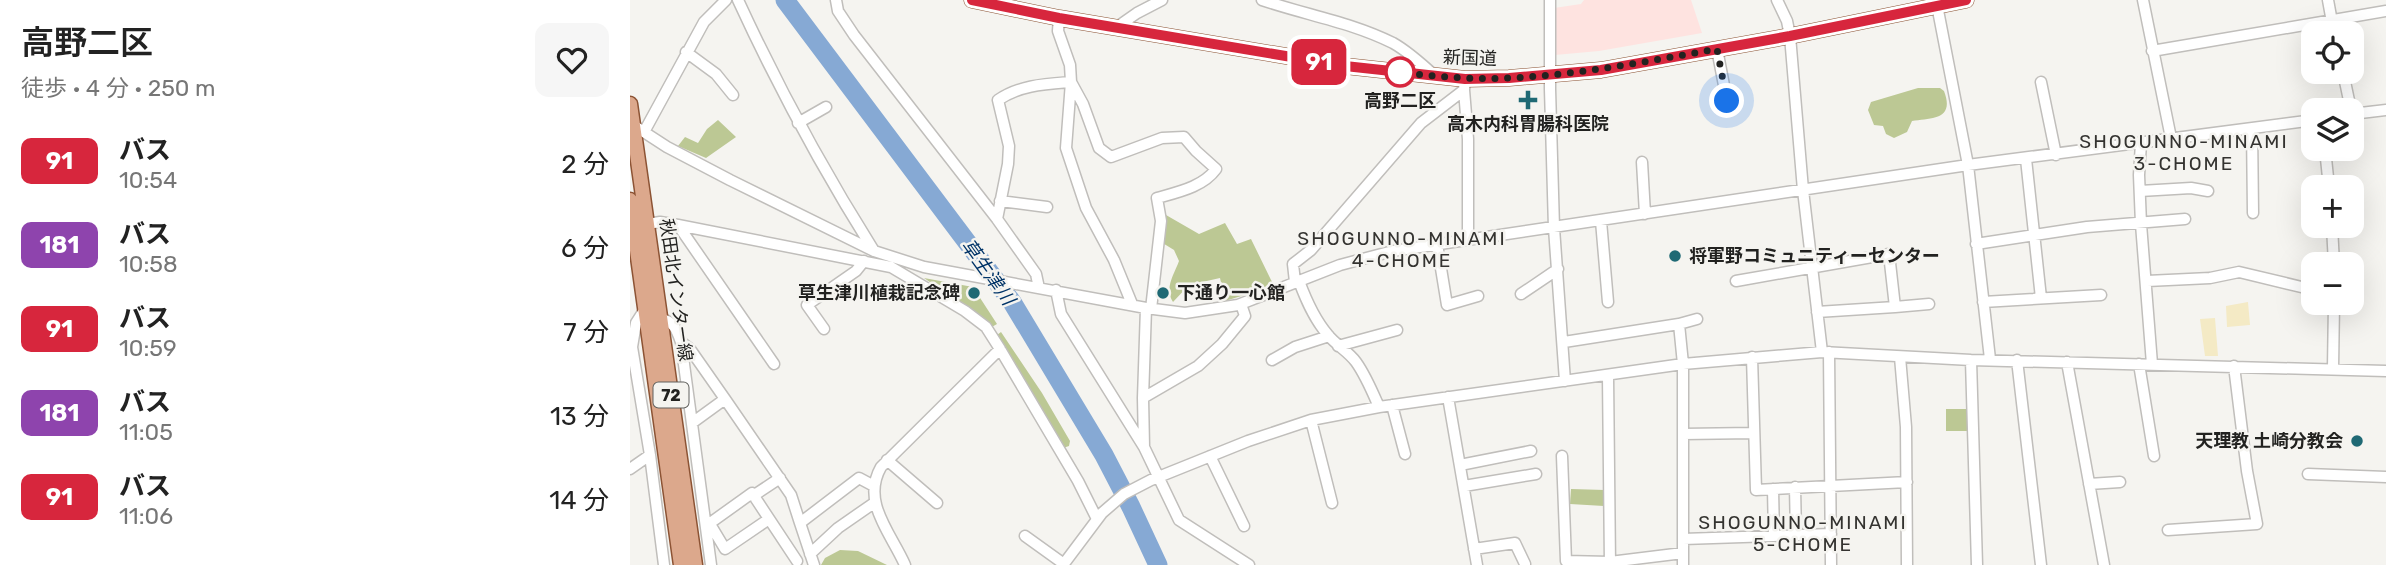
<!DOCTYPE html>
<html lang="ja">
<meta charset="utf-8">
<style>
body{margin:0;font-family:Rubik,"Noto Sans JP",sans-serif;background:#f6f6f6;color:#222;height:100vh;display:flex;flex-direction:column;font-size:26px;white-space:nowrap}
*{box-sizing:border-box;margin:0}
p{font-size:23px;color:#767676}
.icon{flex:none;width:38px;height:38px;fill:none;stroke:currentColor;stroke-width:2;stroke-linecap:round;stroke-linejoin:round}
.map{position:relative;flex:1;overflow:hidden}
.details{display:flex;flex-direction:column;background:#fff;width:630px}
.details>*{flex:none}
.badge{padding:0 14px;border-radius:10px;font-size:24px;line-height:46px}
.buttons{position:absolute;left:1671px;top:21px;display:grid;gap:14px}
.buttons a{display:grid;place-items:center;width:63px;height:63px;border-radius:14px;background:#fff;box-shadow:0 7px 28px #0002;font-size:35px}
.you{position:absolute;width:35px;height:35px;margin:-18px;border:5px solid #fff;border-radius:50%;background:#1a73e8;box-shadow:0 0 0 10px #1a73e833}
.map>.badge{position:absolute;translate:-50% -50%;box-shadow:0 0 0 4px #fff}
.round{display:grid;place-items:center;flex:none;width:74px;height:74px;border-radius:14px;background:#f6f6f6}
.summary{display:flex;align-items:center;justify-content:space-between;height:119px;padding:0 21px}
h1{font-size:33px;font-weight:600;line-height:52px}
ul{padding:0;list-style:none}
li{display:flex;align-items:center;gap:21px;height:84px;padding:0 21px}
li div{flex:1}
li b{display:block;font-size:26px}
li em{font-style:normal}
li .badge{min-width:77px;font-weight:700;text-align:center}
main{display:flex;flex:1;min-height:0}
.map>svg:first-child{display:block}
.commercial{fill:#fee3e0}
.green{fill:#bcc894}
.sand{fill:#f4eac5}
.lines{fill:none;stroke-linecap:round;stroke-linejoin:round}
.river{stroke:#86a9d4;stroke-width:19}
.minor-casing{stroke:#c0bebb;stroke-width:13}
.major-casing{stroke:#8c5334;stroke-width:17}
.minor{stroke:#fff;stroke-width:10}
.major{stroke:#dca88c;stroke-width:14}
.line-casing{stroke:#fff;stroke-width:16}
.line{stroke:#d7263d;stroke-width:10}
.walk{stroke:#222220;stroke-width:7;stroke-dasharray:0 12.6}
.stop-dot{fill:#fff;stroke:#d7263d;stroke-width:3.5}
.poi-dot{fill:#1f6974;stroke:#f5f4f0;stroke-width:2.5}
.labels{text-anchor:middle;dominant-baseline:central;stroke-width:5;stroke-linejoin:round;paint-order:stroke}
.shield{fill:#f5f4f0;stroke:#61615e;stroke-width:2}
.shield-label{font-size:16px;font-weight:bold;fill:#222220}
.street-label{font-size:18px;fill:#222220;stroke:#f5f4f0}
.stop-label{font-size:18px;font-weight:bold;fill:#222220;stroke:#f5f4f0}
.poi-label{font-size:18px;font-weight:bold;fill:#222220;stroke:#f5f4f0;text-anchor:start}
.neighbourhood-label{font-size:19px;letter-spacing:2px;fill:#343330;stroke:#f5f4f0}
.water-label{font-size:19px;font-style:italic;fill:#003468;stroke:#f5f4f0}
</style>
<main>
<section class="details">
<div class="summary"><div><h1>高野二区</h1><p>徒歩 · 4 分 · 250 m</p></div><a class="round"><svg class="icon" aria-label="heart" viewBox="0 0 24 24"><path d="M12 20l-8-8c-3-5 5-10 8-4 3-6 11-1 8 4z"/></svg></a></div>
<ul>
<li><span class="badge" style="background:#d7263d;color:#fff">91</span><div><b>バス</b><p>10:54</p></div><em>2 分</em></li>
<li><span class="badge" style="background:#8e44ad;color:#fff">181</span><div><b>バス</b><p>10:58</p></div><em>6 分</em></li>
<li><span class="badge" style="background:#d7263d;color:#fff">91</span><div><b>バス</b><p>10:59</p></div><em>7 分</em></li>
<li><span class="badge" style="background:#8e44ad;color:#fff">181</span><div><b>バス</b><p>11:05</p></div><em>13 分</em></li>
<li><span class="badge" style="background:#d7263d;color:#fff">91</span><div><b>バス</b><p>11:06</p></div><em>14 分</em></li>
</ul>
</section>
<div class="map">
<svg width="1756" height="565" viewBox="0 0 1756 565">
<rect width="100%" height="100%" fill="#f5f4f0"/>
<!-- commercial -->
<path class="commercial" d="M954,0H1061L1072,33L969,51L925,55L924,8L951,4Z"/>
<!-- green -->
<path class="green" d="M1288,88H1310L1314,91C1325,120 1302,118 1282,121L1277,132L1264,138L1256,134L1253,126L1244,125L1238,110L1241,102Z
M88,120L106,137L76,158L48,146L55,137L68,143L77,129Z
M536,215L569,234L595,223L607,244L621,239L644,286L595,301L590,278L559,285L543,302C534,288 544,275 549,261L544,250L531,242Z
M294,278L343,287L367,324L360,328L339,309Z
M371,332L412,393L440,441L439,446L433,448L367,335Z
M1316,409H1338L1337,431H1316Z
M941,489L975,490L974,506L940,504Z
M210,550L228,551L257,565H191L195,558Z"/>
<!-- sand -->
<path class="sand" d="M1618,302L1620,325L1597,327L1596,306Z
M1585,318L1588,356H1575L1570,319Z"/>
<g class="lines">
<!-- river -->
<path class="river" d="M155,0L382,302L474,455L501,507L528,565"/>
<!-- minor casing -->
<g class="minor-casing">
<path id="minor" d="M108,0C148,87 193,170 244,251
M206,0L208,11L224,35L367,219
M632,0C676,15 721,22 763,43C779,52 793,65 806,77
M920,0V89L924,228L935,381
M1147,0L1157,21L1160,36L1173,190L1192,352
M1306,0L1338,165L1360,359
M1513,0L1541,138
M1698,0L1704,33
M429,18L428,31L440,65L441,82L436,148L456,208L484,260L502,304
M487,27L507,13L532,0
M1087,49L1097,101L1096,109
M1522,51L1756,11
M56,52L86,74L103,95
M1713,72L1721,110
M1411,82L1426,155
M834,90L838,139V240
M1722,114L1756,110
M0,123L37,147L100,180L244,251L294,267L516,308L555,313L608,305L710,265L763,251L1338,165L1684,120
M168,123L196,107
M1622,128L1623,213
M14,132L74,22L96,0
M1511,143L1509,175L1511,224L1522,364
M1695,149L1699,187
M1396,159L1411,298
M1012,162L1015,214
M1510,191L1561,188L1578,191
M370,201L417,207
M971,221L978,302
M11,225L30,222L48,225L261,267L335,311L356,327L370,349L448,481L467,519
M48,225L144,364
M1702,226L1704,264
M807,244L817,305L848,296
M1346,244L1457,227L1555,219
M669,281C676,300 684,319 698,335C706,345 719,352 726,362C736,376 742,391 749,407
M1106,281L1259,254L1265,307L1187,312
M1517,281L1580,278L1609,272L1684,290
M665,282L663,264L681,250L791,123L834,90L835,79
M409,288L406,274L367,219L378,164L379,146L368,100C390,85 415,84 441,82L453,104L469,148L481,157L532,138L554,137L566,151L586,169C573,187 548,192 527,198L531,221L521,309
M426,290L431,314L514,447
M891,294L928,269
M1353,302L1471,295
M1265,307L1299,304
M516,308L513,398L514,447L549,520L619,565
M15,309L6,323L2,347L20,455L34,565
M31,319C44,321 47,331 51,342L81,565
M1049,324L1067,319
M194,329L177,305L226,271L234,261
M51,342L60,349L95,399
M934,342L1049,324L1053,364V565
M708,346L767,330
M1199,352L1201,565
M1122,357L1126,490L1277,482
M1270,357L1276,427L1277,565
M642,360L665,347L699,336
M1341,360L1347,565
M1387,360L1411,565
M1437,362L1474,565
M1509,364L1524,456
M1703,368L1704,303
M978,376L980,565
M818,397L847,565
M513,398L568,366L592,344L615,316L611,304
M762,405L775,454
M681,420L702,503
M62,423L95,399L161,495L170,523
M1053,434L1123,433
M580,456L614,526
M932,456L936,561L980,562L1053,553
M257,460L307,503
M830,465L901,451
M0,469L20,455
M1678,474L1756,477
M1459,484L1490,482
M834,486L906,474
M1165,487L1166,535
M1143,489L1144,536
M123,496L150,478
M80,524L95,549L139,519
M76,526L122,493L167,561
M1538,530L1627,524L1617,471L1604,366
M395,536L434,564
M1053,539L1201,534
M844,549L885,543L895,564
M180,554L208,528L244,503
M184,565L170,523L229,478L244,486
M275,565C261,533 231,502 251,467L370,349
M433,565L472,513L494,494L521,480L618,441L681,420L749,407L1053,364L1192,352L1341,360L1756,371"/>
</g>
<!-- major casing -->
<g class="major-casing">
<path id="major" d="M342,0L429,18L715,66L835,79L879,78L971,70L1160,36L1336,0
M0,104L65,565
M0,200L51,565"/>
</g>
<!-- minor -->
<use href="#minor" class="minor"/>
<!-- major -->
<use href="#major" class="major"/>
</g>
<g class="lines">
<!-- line casing -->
<g class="line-casing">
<path id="line" d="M342,0L429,18L715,66L835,79L879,78L971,70L1160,36L1336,0"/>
</g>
<!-- line -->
<use href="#line" class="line"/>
<!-- walk -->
<path class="walk" d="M770,72L761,71C800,76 839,80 879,78C949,75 1018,61 1087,49L1097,101"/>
</g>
<!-- markers -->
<circle class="stop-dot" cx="770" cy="72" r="14"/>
<g class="poi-dot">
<path d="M894.5 89.5h7v7h7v7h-7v7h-7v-7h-7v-7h7z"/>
<circle cx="1045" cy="256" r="7"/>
<circle cx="344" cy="293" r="7"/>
<circle cx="533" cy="293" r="7"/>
<circle cx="1727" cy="441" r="7"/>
</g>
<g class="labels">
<!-- shield labels -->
<rect class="shield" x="23.5" y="382.5" width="35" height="25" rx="5"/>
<g class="shield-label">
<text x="41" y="395">72</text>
</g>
<!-- street labels -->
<g class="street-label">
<text transform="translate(840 58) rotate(2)">新国道</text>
<text transform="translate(46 290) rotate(82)">秋田北インター線</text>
</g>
<!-- stop labels -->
<g class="stop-label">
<text x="770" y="101">高野二区</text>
</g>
<!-- poi labels -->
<g class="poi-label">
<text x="898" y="124" text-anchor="middle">高木内科胃腸科医院</text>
<text x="1059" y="256">将軍野コミュニティーセンター</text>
<text x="330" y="293" text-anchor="end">草生津川植栽記念碑</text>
<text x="547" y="293">下通り一心館</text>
<text x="1713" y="441" text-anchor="end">天理教 土崎分教会</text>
</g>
<!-- neighbourhood labels -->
<g class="neighbourhood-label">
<text x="1554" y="141">SHOGUNNO-MINAMI<tspan x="1554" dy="22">3-CHOME</tspan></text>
<text x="772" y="238">SHOGUNNO-MINAMI<tspan x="772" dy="22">4-CHOME</tspan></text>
<text x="1173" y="522">SHOGUNNO-MINAMI<tspan x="1173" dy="22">5-CHOME</tspan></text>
</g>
<!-- water labels -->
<g class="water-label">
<text transform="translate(358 272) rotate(54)">草生津川</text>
</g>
</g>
</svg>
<div class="buttons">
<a><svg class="icon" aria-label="locate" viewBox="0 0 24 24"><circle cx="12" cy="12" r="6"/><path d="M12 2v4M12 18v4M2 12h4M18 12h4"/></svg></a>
<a><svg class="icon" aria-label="layers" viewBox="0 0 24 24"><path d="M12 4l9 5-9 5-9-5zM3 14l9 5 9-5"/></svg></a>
<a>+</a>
<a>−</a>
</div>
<div class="you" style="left:1097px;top:101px"></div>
<b class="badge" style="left:689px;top:62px;background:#d7263d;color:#fff">91</b>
</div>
</main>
